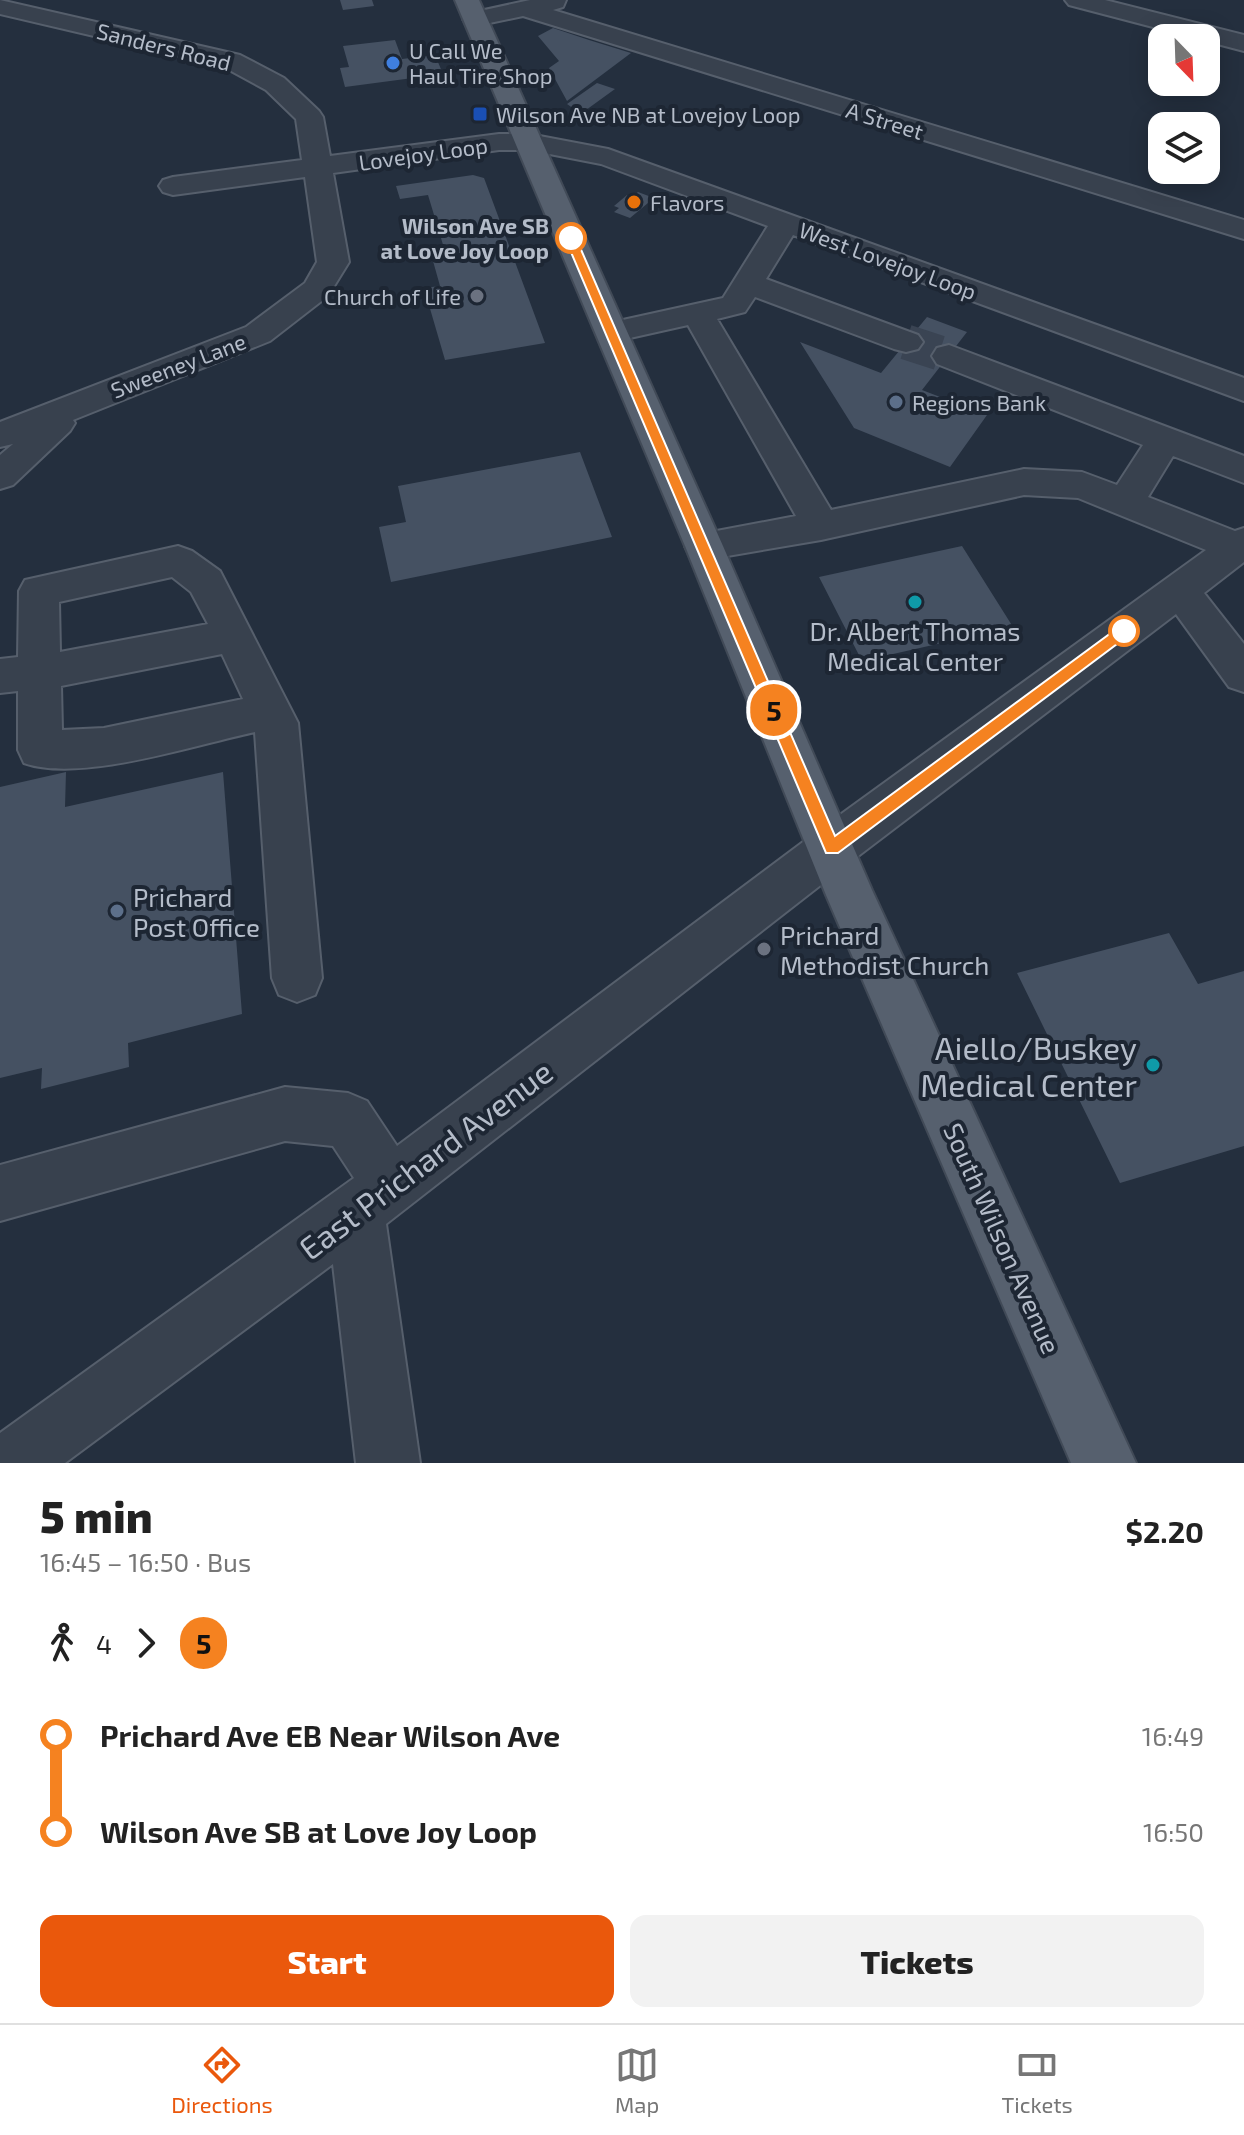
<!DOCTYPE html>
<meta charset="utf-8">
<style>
body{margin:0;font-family:"Exo 2",sans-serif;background:#f2f2f2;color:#222;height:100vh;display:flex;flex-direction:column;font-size:30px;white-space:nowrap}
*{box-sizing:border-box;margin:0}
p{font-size:26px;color:#767676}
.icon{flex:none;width:44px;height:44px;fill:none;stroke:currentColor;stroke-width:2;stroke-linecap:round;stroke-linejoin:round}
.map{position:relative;height:1463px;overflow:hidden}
.side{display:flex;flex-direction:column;background:#fff;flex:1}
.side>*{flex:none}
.badge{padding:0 16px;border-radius:26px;font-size:28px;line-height:52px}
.needle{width:52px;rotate:157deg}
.fabs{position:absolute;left:1148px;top:24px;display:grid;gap:16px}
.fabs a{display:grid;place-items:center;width:72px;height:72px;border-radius:16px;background:#fff;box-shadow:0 4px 20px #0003;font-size:40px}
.map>.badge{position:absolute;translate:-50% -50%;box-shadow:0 0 0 4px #fff}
.legs{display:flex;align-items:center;gap:12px;height:88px;padding:0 40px;font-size:26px}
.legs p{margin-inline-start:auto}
.headline{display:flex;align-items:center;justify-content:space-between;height:136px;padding:0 40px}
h1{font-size:44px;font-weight:800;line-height:60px}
.action{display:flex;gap:16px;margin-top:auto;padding:16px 40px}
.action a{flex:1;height:92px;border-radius:16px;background:#ea580c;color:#fff;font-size:32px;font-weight:800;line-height:92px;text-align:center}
.action a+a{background:#f2f2f2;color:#222}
ul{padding:0 40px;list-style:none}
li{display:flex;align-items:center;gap:28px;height:96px;font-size:30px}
li i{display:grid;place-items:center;width:12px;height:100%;margin:0 10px;background:currentColor}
li i::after{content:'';width:20px;height:20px;margin:-10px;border:6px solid;border-radius:50%;background:#fff}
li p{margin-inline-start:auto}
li:first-child i{background:linear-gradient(#0000 50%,currentColor 0)}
li:last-child i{background:linear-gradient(currentColor 50%,#0000 0)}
.tab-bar{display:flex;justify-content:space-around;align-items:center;height:112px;border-top:2px solid #e0e0e0;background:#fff;font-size:22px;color:#767676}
.tab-bar a{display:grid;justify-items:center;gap:4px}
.tab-bar .on{color:#ea580c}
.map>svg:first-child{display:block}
.building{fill:#455162}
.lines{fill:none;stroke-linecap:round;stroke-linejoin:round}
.minor-tunnel{stroke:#3a4453;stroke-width:35;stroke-dasharray:35 17;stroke-linecap:butt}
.minor-casing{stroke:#565f6c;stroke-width:4}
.major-casing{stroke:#414a57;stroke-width:4}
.minor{fill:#38414e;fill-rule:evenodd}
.major{fill:#56606e;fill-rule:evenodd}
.line-1{fill:#f58220;stroke:#fff;stroke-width:2}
.shop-dot{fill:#3f7fe0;stroke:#1d2633;stroke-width:3}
.transit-dot{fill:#1a4fb4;stroke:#1d2633;stroke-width:3}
.food-dot{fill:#e8710a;stroke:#1d2633;stroke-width:3}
.stop-1-dot{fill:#fff;stroke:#f58220;stroke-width:4}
.worship-dot{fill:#6b7280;stroke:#1d2633;stroke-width:3}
.service-dot{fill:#5c6f8a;stroke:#1d2633;stroke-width:3}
.culture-dot{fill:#0f9aa8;stroke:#1d2633;stroke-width:3}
.labels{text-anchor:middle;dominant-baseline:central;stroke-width:8;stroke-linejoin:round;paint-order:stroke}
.far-street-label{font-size:22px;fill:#b4bcc9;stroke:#1d2633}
.far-poi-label{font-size:22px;fill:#b4bcc9;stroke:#1d2633;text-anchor:start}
.far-stop-label{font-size:22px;font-weight:bold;fill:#b4bcc9;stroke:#1d2633;text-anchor:end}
.poi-label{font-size:26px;fill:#b4bcc9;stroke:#1d2633;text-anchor:start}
.street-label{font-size:26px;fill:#b4bcc9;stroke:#1d2633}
.near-poi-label{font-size:32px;fill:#b4bcc9;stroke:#1d2633;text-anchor:end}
.near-street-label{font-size:32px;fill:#b4bcc9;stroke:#1d2633}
</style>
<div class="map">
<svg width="1244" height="1463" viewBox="0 0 1244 1463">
<rect width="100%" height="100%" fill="#242f3e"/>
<!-- building -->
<path class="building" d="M340,0H372L374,6L343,10Z
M553,28L589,40L631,53L567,101L549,68L559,61L538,36Z
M395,40L402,59L435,55L443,74L345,87L340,68L349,67L343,46Z
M597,83L615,89L586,110L577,111L567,104Z
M473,175L484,178L545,343L445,360L424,288L440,286L433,261L447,258L428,195L400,199L396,186Z
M638,192L654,198L630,218L614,212L619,208L614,206L627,195L632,197Z
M927,317L967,332L922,390L987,415L950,467L854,428L800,342L881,373Z
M580,452L612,537L391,582L379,527L406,522L398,486Z
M962,546L1013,627L862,661L819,577Z
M66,772L65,807L223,772L242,1014L128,1043L129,1067L41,1089L42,1068L0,1078V787Z
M1169,933L1198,984L1244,971V1146L1120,1183L1017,973Z"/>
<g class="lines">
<!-- minor-tunnel -->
<path class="minor-tunnel" d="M906,342L949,356"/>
<!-- minor casing -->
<g class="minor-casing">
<path id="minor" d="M0,0L240,55L284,78L319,111L323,117L330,156L499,134H529L608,149L1244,378V401L793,235L766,279L918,335L923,342L918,349L906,352L894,349L755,297L745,312L717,319L831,510L1024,469L1082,472L1117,485L1143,445L937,364L932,356L937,348L949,345L1244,456V483L1173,456L1148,497L1235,531L1244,528V562L1204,593L1244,644V692L1229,687L1176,614L849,863L386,1224L420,1463H356L333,1264L65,1463H0V1433L354,1178L333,1146L285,1141L0,1221V1165L285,1087L348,1093L367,1101L397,1146L815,833L1206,550L1078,498L1024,495L821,540L704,560L690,556L685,546L690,536L796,516L688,325L612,342L600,339L596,332L600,325L723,298L768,226L601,164L529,150H499L333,173L349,262L328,296L270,341L73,420L75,423L70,431L13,485L0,489V455L13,444L0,447V422L246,327L305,283L317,262L305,177L173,195L163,192L159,186L163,180L173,177L302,160L296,119L266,90L222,66L0,14Z
M530,0H566L563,7L553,10L1244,220V239L523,16L475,26L466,24L463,19L466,14Z
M1065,0H1105L1244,35V51L1206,41V38H1195L1069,5Z
M178,546L192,551L220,571L298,723L322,978L315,995L297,1002L279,995L272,978L255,732C195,745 80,783 24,763L18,750V691L0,693V659L18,657L19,591L25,580ZM172,577L191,592L208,624L60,652L59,602ZM222,654L243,699L104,728L62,730L61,686Z"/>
</g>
<!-- major casing -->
<g class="major-casing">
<path id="major" d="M455,0H479L723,546L872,890L1136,1463H1071L826,895L685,546Z"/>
</g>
<!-- minor -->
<use href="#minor" class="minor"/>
<!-- major -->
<use href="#major" class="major"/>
</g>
<!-- line-1 -->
<path class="line-1" d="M571,234L576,238L835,836L1119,627H1129V635L838,853H826L565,238Z"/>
<!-- markers -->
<circle class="shop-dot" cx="393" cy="63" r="8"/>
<rect class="transit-dot" x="472" y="106" width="16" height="16" rx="4"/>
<circle class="food-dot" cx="634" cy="202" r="8"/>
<g class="stop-1-dot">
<circle cx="571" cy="238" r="14"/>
<circle cx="1124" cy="631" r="14"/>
</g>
<g class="worship-dot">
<circle cx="477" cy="296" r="8"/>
<circle cx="764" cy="949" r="8"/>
</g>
<g class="service-dot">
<circle cx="896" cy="402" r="8"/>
<circle cx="117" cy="911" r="8"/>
</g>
<g class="culture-dot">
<circle cx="915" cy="602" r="8"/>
<circle cx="1153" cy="1065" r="8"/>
</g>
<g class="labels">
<!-- far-street labels -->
<g class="far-street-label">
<text transform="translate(164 46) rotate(14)">Sanders Road</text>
<text transform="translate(885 120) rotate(17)">A Street</text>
<text transform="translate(423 153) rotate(-8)">Lovejoy Loop</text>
<text transform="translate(888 260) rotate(20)">West Lovejoy Loop</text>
<text transform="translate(178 365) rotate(-21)">Sweeney Lane</text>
</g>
<!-- far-poi labels -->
<g class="far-poi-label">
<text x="409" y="50">U Call We<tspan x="409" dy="25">Haul Tire Shop</tspan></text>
<text x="496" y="114">Wilson Ave NB at Lovejoy Loop</text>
<text x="650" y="202">Flavors</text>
<text x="461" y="296" text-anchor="end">Church of Life</text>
<text x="912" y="402">Regions Bank</text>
</g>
<!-- far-stop labels -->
<g class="far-stop-label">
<text x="549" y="225">Wilson Ave SB<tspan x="549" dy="25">at Love Joy Loop</tspan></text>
</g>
<!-- poi labels -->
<g class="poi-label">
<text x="915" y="630" text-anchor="middle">Dr. Albert Thomas<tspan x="915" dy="30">Medical Center</tspan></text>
<text x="133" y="896">Prichard<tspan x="133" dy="30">Post Office</tspan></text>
<text x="780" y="934">Prichard<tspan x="780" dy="30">Methodist Church</tspan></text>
</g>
<!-- street labels -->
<g class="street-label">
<text transform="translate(1003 1238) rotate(66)">South Wilson Avenue</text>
</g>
<!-- near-poi labels -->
<g class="near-poi-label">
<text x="1137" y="1047">Aiello/Buskey<tspan x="1137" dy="37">Medical Center</tspan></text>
</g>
<!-- near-street labels -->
<g class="near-street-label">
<text transform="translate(425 1159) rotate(-37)">East Prichard Avenue</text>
</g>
</g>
</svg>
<div class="fabs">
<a><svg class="needle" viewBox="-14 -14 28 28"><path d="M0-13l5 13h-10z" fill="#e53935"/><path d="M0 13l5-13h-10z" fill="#767676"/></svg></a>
<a><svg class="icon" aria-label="layers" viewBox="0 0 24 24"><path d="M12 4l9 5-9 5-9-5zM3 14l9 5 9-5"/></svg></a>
</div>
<b class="badge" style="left:774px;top:710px;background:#f58220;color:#111">5</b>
</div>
<section class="side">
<div class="headline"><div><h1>5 min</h1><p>16:45 – 16:50 · Bus</p></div><b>$2.20</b></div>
<div class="legs"><svg class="icon" aria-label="walk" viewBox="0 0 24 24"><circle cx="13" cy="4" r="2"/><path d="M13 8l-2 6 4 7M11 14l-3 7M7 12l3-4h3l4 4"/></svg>4<svg class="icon" aria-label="forward" viewBox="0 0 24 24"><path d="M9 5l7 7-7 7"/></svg><b class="badge" style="background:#f58220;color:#111">5</b></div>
<ul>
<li><i style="color:#f58220"></i><b>Prichard Ave EB Near Wilson Ave</b><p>16:49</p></li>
<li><i style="color:#f58220"></i><b>Wilson Ave SB at Love Joy Loop</b><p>16:50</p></li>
</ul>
<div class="action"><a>Start</a><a>Tickets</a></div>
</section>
<nav class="tab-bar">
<a class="on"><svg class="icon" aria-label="directions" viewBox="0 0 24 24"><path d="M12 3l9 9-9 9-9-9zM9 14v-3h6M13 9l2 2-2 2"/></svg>Directions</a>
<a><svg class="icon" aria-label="map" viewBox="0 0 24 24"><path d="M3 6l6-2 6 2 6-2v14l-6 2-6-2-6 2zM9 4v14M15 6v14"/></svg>Map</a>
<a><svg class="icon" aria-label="tickets" viewBox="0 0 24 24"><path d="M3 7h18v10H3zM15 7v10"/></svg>Tickets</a>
</nav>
